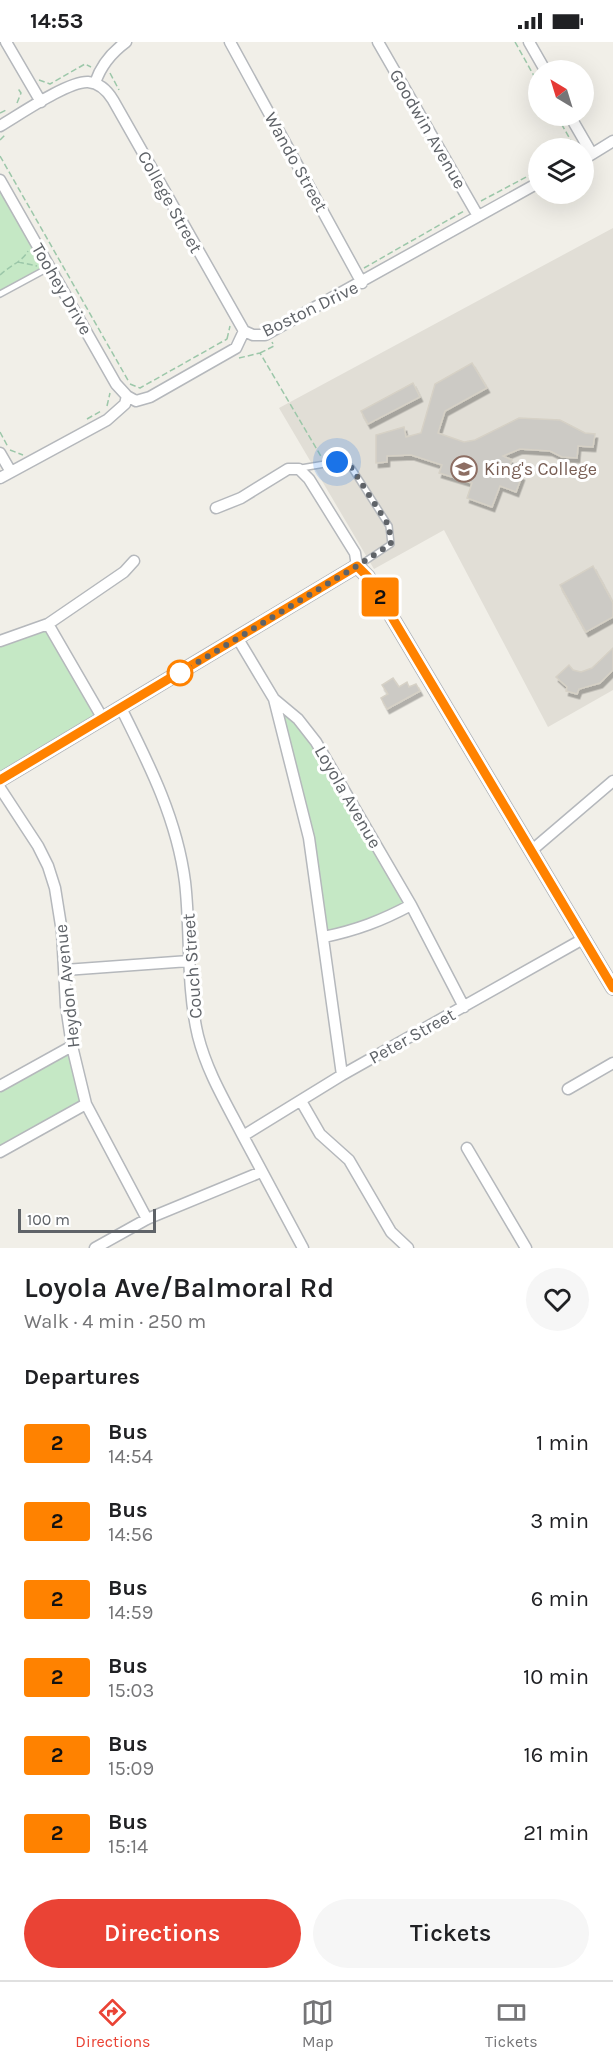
<!DOCTYPE html>
<meta charset="utf-8">
<style>
body{margin:0;font-family:Karla,sans-serif;background:#f6f6f6;color:#202124;height:100vh;display:flex;flex-direction:column;font-size:22px;white-space:nowrap}
*{box-sizing:border-box;margin:0}
p{font-size:20px;color:#757577}
.icon{flex:none;width:33px;height:33px;fill:none;stroke:currentColor;stroke-width:2;stroke-linecap:round;stroke-linejoin:round}
.map{position:relative;height:1206px;overflow:hidden}
.panel{display:flex;flex-direction:column;background:#fff;flex:1}
.panel>*{flex:none}
.badge{padding:0 12px;border-radius:4px;font-size:21px;line-height:39px}
.needle{width:39px;rotate:322deg}
.tools{position:absolute;left:528px;top:18px;display:grid;gap:12px}
.tools a{display:grid;place-items:center;width:66px;height:66px;border-radius:50%;background:#fff;box-shadow:0 6px 24px #0002;font-size:30px}
.scale{position:absolute;left:18px;bottom:15px;width:138px;box-sizing:border-box;padding-left:6px;border:3px solid #5f6368;border-top:0;font-size:16px;line-height:21px;white-space:nowrap;color:#5f6368;-webkit-text-stroke:4px #fff;paint-order:stroke}
.you{position:absolute;width:30px;height:30px;margin:-15px;border:4px solid #fff;border-radius:50%;background:#1a73e8;box-shadow:0 0 0 9px #1a73e833}
.map>.badge{position:absolute;translate:-50% -50%;box-shadow:0 0 0 3px #fff}
h2{padding:0 24px;font-size:22px;line-height:54px}
.round{display:grid;place-items:center;flex:none;width:63px;height:63px;border-radius:32px;background:#f6f6f6}
.summary{display:flex;align-items:center;justify-content:space-between;height:102px;padding:0 24px}
h1{font-size:28px;font-weight:600;line-height:45px}
.button{display:flex;gap:12px;margin-top:auto;padding:12px 24px}
.button a{flex:1;height:69px;border-radius:36px;background:#ea4335;color:#fff;font-size:24px;font-weight:600;line-height:69px;text-align:center}
.button a+a{background:#f6f6f6;color:#202124}
ul{padding:0;list-style:none}
li{display:flex;align-items:center;gap:18px;height:78px;padding:0 24px}
li div{flex:1}
li b{display:block;font-size:22px}
li em{font-style:normal}
li .badge{min-width:66px;font-weight:700;text-align:center}
.status{display:flex;justify-content:space-between;align-items:center;height:42px;padding:0 30px;background:#fff;direction:ltr}
.status svg{height:16px;fill:currentColor}
.tabs{display:flex;justify-content:space-around;align-items:center;height:84px;border-top:2px solid #e0e0e0;background:#fff;font-size:16px;color:#757577}
.tabs a{display:grid;justify-items:center;gap:3px}
.tabs .on{color:#ea4335}
.map>svg:first-child{display:block}
.education{fill:#e1ded6}
.green{fill:#c5e8c5}
.building{fill:#cccac5;stroke:#d6d1c6;stroke-width:1.5;filter:url(#shadow)}
.lines{fill:none;stroke-linecap:round;stroke-linejoin:round}
.service-casing{stroke:#b5b8bc;stroke-width:8}
.minor-casing{stroke:#b5b8bc;stroke-width:13}
.tertiary-casing{stroke:#b5b8bc;stroke-width:16}
.path{stroke:#9cc7a9;stroke-width:1.5;stroke-dasharray:6 3;stroke-linecap:butt}
.service{stroke:#fff;stroke-width:5}
.minor{stroke:#fff;stroke-width:10}
.tertiary{stroke:#fff;stroke-width:14}
.line-casing{stroke:#fff;stroke-width:14}
.line{stroke:#ff8200;stroke-width:9}
.walk{stroke:#5f6368;stroke-width:6;stroke-dasharray:0 10.8}
.stop-dot{fill:#fff;stroke:#ff8200;stroke-width:3}
.labels{text-anchor:middle;dominant-baseline:central;stroke-width:6;stroke-linejoin:round;paint-order:stroke}
.street-label{font-size:18px;fill:#5f6368;stroke:#fff}
.education-label{font-size:18px;fill:#785e54;stroke:#fff;text-anchor:start}
</style>
<div class="status"><b>14:53</b><svg viewBox="0 0 49 12"><path d="M0 12V9h3v3zM5 12V6h3v6zM10 12V3h3v9zM15 12V0h3v12zM26 1h20v11H26zM47 4h2v5h-2z"/></svg></div>
<div class="map">
<svg width="613" height="1206" viewBox="0 0 613 1206">
<defs>
<filter id="shadow"><feDropShadow dx="2.5" dy="4.5" stdDeviation="0" flood-color="#0004"/></filter>
</defs>
<rect width="100%" height="100%" fill="#f1efe8"/>
<!-- education -->
<path class="education" d="M613,186V648L548,685L444,488L374,527L279,366Z"/>
<!-- green -->
<path class="green" d="M0,144L47,227L0,252Z
M48,582L103,677L0,738V599Z
M274,657L298,677L411,863L324,895L309,796Z
M72,1004L86,1062L0,1110V1044Z"/>
<!-- building -->
<path class="building" d="M472,321L487,346L445,369L438,391L464,400L475,398L519,376L560,378L585,391L595,392L593,405L578,404L577,416L562,415L550,409L520,407L503,414L512,418L508,428L522,434L516,450L500,444L492,465L467,456L472,441L439,431L442,423L411,413L387,414V420L376,421V393L404,385L406,395L421,391L435,342Z
M413,341L420,355L368,382L361,369Z
M593,524L613,561V575L586,590L560,543Z
M613,606V628L600,641L579,647L577,652L566,649L567,645L556,635L569,623L573,628L581,630L592,626Z
M393,636L399,645L407,640L409,645L416,642L420,649L387,667L381,656L388,652L382,643Z"/>
<g class="lines">
<!-- service casing -->
<g class="service-casing">
<path id="service" d="M0,252L50,225
M301,426L337,420L351,425L389,484L391,502L358,524"/>
</g>
<!-- minor casing -->
<g class="minor-casing">
<path id="minor" d="M6,0L41,60
M230,0L362,241
M378,0L478,174
M529,0L545,28
M95,41C101,23 111,11 126,0
M570,74L592,112
M0,84C19,73 68,39 88,40C100,41 107,48 113,58L244,289
M584,117L613,99
M0,138L116,342L127,354
M0,411L11,430
M0,436L107,378L125,362L127,354L136,359L150,355L229,310L236,306L244,289L253,293H265L538,141
M216,466L241,456L288,427H299L309,437L355,511L357,524
M48,582L124,530L134,519
M238,597L274,657L309,796L342,1033
M0,599L48,582L103,677
M274,657L298,677L316,700L411,863L464,965
M121,666C149,722 177,777 185,840C191,891 186,944 198,994C207,1030 226,1061 243,1094C263,1131 283,1169 303,1206
M0,746L38,804L48,824L55,846L62,890L66,964L72,1004L86,1062L147,1177
M531,809L613,739
M324,895C357,888 381,879 411,863
M65,928L189,919
M0,1044L72,1004
M568,1047L613,1021
M301,1059L320,1092L349,1118L391,1190L408,1206
M243,1094L342,1033L583,897
M467,1106L526,1206
M0,1110L86,1062
M95,1206L147,1177L261,1130"/>
</g>
<!-- tertiary casing -->
<g class="tertiary-casing">
<path id="tertiary" d="M0,738L357,524L368,535L613,946"/>
</g>
<!-- path -->
<path class="path" d="M515,0L538,41
M110,31L119,48
M39,38L50,42L85,22L91,25
M17,61L21,51L19,48L21,47
M0,71L6,68
M557,74L575,106
M0,98L5,93
M0,114L129,340
M481,159L530,133
M18,220L37,224
M364,226L464,169
M0,233C9,224 22,220 28,209
M227,297L230,284
M260,311L274,304L272,300
M239,316L260,311L322,416
M130,342L140,346L227,297
M107,364L110,351
M87,377L101,369
M0,390L8,405
M10,408L23,413"/>
<!-- service -->
<use href="#service" class="service"/>
<!-- minor -->
<use href="#minor" class="minor"/>
<!-- tertiary -->
<use href="#tertiary" class="tertiary"/>
</g>
<g class="lines">
<!-- line casing -->
<g class="line-casing">
<path id="line" d="M0,738L357,524L368,535L613,946"/>
</g>
<!-- line -->
<use href="#line" class="line"/>
<!-- walk -->
<path class="walk" d="M180,631L357,524L391,502L389,484L351,425L337,420"/>
</g>
<!-- icons -->
<defs>
<g id="school-ring" transform="scale(1.35)"><circle r="9.5" fill="#fff" stroke="#8d6e63" stroke-width="1.5"/><path d="M0-5L7-2L0 1L-7-2ZM-4 1L0 2.5L4 1V4Q0 6-4 4Z" fill="#8d6e63"/></g>
</defs>
<g fill-rule="evenodd">
<use href="#school-ring" x="464" y="427"/>
</g>
<!-- markers -->
<circle class="stop-dot" cx="180" cy="631" r="12"/>
<g class="labels">
<!-- street labels -->
<g class="street-label">
<text transform="translate(428 87) rotate(60)">Goodwin Avenue</text>
<text transform="translate(296 120) rotate(61)">Wando Street</text>
<text transform="translate(170 160) rotate(61)">College Street</text>
<text transform="translate(62 247) rotate(60)">Toohey Drive</text>
<text transform="translate(310 267) rotate(-26)">Boston Drive</text>
<text transform="translate(348 755) rotate(60)">Loyola Avenue</text>
<text transform="translate(192 924) rotate(-94)">Couch Street</text>
<text transform="translate(67 944) rotate(-96)">Heydon Avenue</text>
<text transform="translate(412 994) rotate(-29)">Peter Street</text>
</g>
<!-- education labels -->
<g class="education-label">
<text x="484" y="427">King's College</text>
</g>
</g>
</svg>
<div class="tools">
<a><svg class="needle" viewBox="-14 -14 28 28"><path d="M0-13l5 13h-10z" fill="#e53935"/><path d="M0 13l5-13h-10z" fill="#757577"/></svg></a>
<a><svg class="icon" aria-label="layers" viewBox="0 0 24 24"><path d="M12 4l9 5-9 5-9-5zM3 14l9 5 9-5"/></svg></a>
</div>
<div class="scale">100 m</div>
<div class="you" style="left:337px;top:420px"></div>
<b class="badge" style="left:380px;top:555px;background:#ff8200;color:#111">2</b>
</div>
<section class="panel">
<div class="summary"><div><h1>Loyola Ave/Balmoral Rd</h1><p>Walk · 4 min · 250 m</p></div><a class="round"><svg class="icon" aria-label="heart" viewBox="0 0 24 24"><path d="M12 20l-8-8c-3-5 5-10 8-4 3-6 11-1 8 4z"/></svg></a></div>
<h2>Departures</h2>
<ul>
<li><span class="badge" style="background:#ff8200;color:#111">2</span><div><b>Bus</b><p>14:54</p></div><em>1 min</em></li>
<li><span class="badge" style="background:#ff8200;color:#111">2</span><div><b>Bus</b><p>14:56</p></div><em>3 min</em></li>
<li><span class="badge" style="background:#ff8200;color:#111">2</span><div><b>Bus</b><p>14:59</p></div><em>6 min</em></li>
<li><span class="badge" style="background:#ff8200;color:#111">2</span><div><b>Bus</b><p>15:03</p></div><em>10 min</em></li>
<li><span class="badge" style="background:#ff8200;color:#111">2</span><div><b>Bus</b><p>15:09</p></div><em>16 min</em></li>
<li><span class="badge" style="background:#ff8200;color:#111">2</span><div><b>Bus</b><p>15:14</p></div><em>21 min</em></li>
</ul>
<div class="button"><a>Directions</a><a>Tickets</a></div>
</section>
<nav class="tabs">
<a class="on"><svg class="icon" aria-label="directions" viewBox="0 0 24 24"><path d="M12 3l9 9-9 9-9-9zM9 14v-3h6M13 9l2 2-2 2"/></svg>Directions</a>
<a><svg class="icon" aria-label="map" viewBox="0 0 24 24"><path d="M3 6l6-2 6 2 6-2v14l-6 2-6-2-6 2zM9 4v14M15 6v14"/></svg>Map</a>
<a><svg class="icon" aria-label="tickets" viewBox="0 0 24 24"><path d="M3 7h18v10H3zM15 7v10"/></svg>Tickets</a>
</nav>
